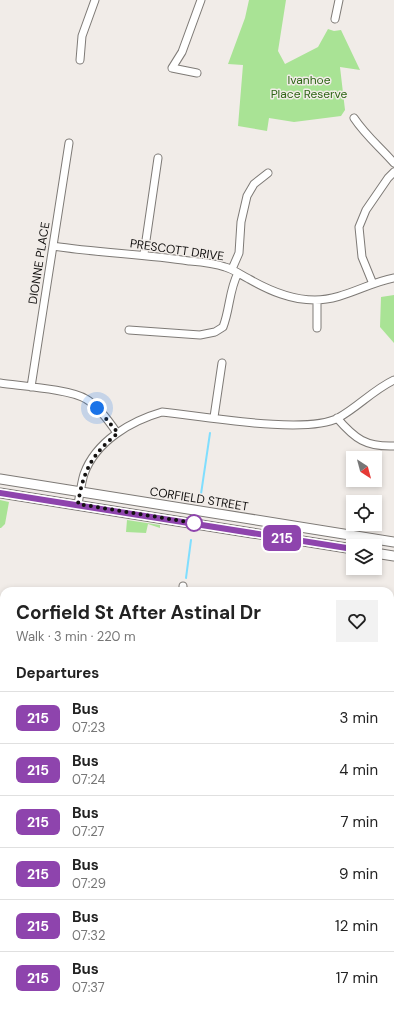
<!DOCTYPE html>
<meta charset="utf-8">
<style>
body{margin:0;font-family:"DM Sans",sans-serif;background:#f2f2f2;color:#222;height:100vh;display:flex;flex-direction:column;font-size:15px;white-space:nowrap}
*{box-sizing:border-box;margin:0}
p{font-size:13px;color:#767676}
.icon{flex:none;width:22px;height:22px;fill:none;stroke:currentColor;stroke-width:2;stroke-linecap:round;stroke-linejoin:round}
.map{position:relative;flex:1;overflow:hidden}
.drawer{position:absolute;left:0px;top:587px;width:394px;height:424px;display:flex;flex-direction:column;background:#fff;border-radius:12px 12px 0 0;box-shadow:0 2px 6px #0003}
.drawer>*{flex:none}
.badge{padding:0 8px;border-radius:6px;font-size:14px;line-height:26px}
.needle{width:26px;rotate:144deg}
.buttons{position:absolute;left:346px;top:451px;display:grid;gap:8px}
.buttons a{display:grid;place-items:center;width:36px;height:36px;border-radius:0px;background:#fff;box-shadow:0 2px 6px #0003;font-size:20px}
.you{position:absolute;width:20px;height:20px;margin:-10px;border:3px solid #fff;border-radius:50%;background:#1a73e8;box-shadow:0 0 0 6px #1a73e833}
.map>.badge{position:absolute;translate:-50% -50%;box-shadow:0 0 0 2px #fff}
h2{padding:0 16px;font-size:15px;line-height:36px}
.round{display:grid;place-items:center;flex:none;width:42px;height:42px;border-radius:0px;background:#f2f2f2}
.summary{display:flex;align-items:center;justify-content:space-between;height:68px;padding:0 16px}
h1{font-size:19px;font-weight:700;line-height:30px}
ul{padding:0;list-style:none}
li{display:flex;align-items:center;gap:12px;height:52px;padding:0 16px;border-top:1px solid #e0e0e0}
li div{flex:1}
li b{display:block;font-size:15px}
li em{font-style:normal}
li .badge{min-width:44px;font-weight:700;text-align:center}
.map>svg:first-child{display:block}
.green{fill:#a9e395}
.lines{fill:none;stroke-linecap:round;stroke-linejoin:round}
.stream{stroke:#80defe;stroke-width:2}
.minor-casing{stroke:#7e7a76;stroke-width:9}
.major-casing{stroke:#7e7a76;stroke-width:11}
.minor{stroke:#fff;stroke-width:7}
.major{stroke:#fff;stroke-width:9}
.line-casing{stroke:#fff;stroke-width:9}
.line{stroke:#8e44ad;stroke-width:6}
.walk{stroke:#131110;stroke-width:4;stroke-dasharray:0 7.2}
.stop-dot{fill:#fff;stroke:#8e44ad;stroke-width:2}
.labels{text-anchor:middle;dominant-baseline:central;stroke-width:3;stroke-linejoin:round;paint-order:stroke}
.park-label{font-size:12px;fill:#2f6617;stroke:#f1ece8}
.street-label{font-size:12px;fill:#131110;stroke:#f1ece8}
</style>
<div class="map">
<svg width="394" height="1011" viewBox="0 0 394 1011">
<rect width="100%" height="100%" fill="#f1ece8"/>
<!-- green -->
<path class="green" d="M249,0H286L278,51L285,64L318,47L328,29L334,31L341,30L360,70L340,67L345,110L341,116L294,122L269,118L267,131L238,126L243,65L228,64L245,18Z
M394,295V343L380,327L381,297Z
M0,500L9,502L5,524L1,528H0Z
M127,520L160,525V528L148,524L146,533L126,532Z"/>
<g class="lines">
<!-- stream -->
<path class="stream" d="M201,494L210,433
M186,578L191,540"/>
<!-- minor casing -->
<g class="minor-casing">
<path id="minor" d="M335,19L339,0
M80,60L82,36L95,0
M197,73L172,68L182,52L201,0
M354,118C366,136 380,147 394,163
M53,246C98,253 143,254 189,261C201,262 214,263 225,267C233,269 241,275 249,279C270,291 291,300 315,300C343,300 367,283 394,278
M144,254L158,158
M232,269L239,253L241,222L247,196L254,184L268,173
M373,284L362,257L359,227L366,210L388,178L394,172
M317,300V328
M129,330L200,335L215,332L223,327C230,309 229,290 238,273
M0,383C20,386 70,389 86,399C98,406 109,421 117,433
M31,387L69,143
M214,417L222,363
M337,418C355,439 366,447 394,446
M78,504C80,494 81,484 84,474C96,441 131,421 162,412C201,416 306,435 338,418C358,407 373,390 394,380
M183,586V591
M390,675L394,676
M2,730L4,716
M0,862H4
M0,929L4,904
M0,968H4
M248,1007L273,1011"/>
</g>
<!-- major casing -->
<g class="major-casing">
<path id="major" d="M0,479L394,542
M0,493L353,549
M375,553L394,556"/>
</g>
<!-- minor -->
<use href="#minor" class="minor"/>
<!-- major -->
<use href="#major" class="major"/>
</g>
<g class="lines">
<!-- line casing -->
<g class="line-casing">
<path id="line" d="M0,493L353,549"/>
</g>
<!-- line -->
<use href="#line" class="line"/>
<!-- walk -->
<path class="walk" d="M97,408L118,433C92,454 83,471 78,504L194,523"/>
</g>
<!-- markers -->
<circle class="stop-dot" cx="194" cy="523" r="8"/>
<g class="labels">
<!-- park labels -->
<g class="park-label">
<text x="309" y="80">Ivanhoe<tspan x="309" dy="14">Place Reserve</tspan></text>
</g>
<!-- street labels -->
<g class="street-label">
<text transform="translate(177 250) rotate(8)">PRESCOTT DRIVE</text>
<text transform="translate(39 263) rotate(-81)">DIONNE PLACE</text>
<text transform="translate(199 499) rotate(9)">CORFIELD STREET</text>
</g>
</g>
</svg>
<div class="buttons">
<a><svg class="needle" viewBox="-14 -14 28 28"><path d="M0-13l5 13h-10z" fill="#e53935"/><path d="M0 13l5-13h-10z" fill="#767676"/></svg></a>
<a><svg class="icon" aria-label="locate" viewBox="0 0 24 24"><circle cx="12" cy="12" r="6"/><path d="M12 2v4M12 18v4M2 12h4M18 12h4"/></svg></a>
<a><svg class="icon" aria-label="layers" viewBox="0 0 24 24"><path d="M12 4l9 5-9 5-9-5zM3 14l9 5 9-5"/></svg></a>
</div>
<div class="you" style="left:97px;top:408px"></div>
<b class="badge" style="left:282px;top:538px;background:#8e44ad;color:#fff">215</b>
<section class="drawer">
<div class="summary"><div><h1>Corfield St After Astinal Dr</h1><p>Walk · 3 min · 220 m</p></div><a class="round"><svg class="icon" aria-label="heart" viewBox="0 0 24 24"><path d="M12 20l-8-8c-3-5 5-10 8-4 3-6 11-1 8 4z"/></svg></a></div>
<h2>Departures</h2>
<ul>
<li><span class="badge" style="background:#8e44ad;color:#fff">215</span><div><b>Bus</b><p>07:23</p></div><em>3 min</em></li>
<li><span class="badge" style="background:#8e44ad;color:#fff">215</span><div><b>Bus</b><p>07:24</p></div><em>4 min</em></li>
<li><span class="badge" style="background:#8e44ad;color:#fff">215</span><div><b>Bus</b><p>07:27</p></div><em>7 min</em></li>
<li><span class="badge" style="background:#8e44ad;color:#fff">215</span><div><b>Bus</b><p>07:29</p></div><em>9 min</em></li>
<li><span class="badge" style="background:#8e44ad;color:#fff">215</span><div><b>Bus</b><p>07:32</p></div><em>12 min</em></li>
<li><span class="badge" style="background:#8e44ad;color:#fff">215</span><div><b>Bus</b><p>07:37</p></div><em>17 min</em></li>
</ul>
</section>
</div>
